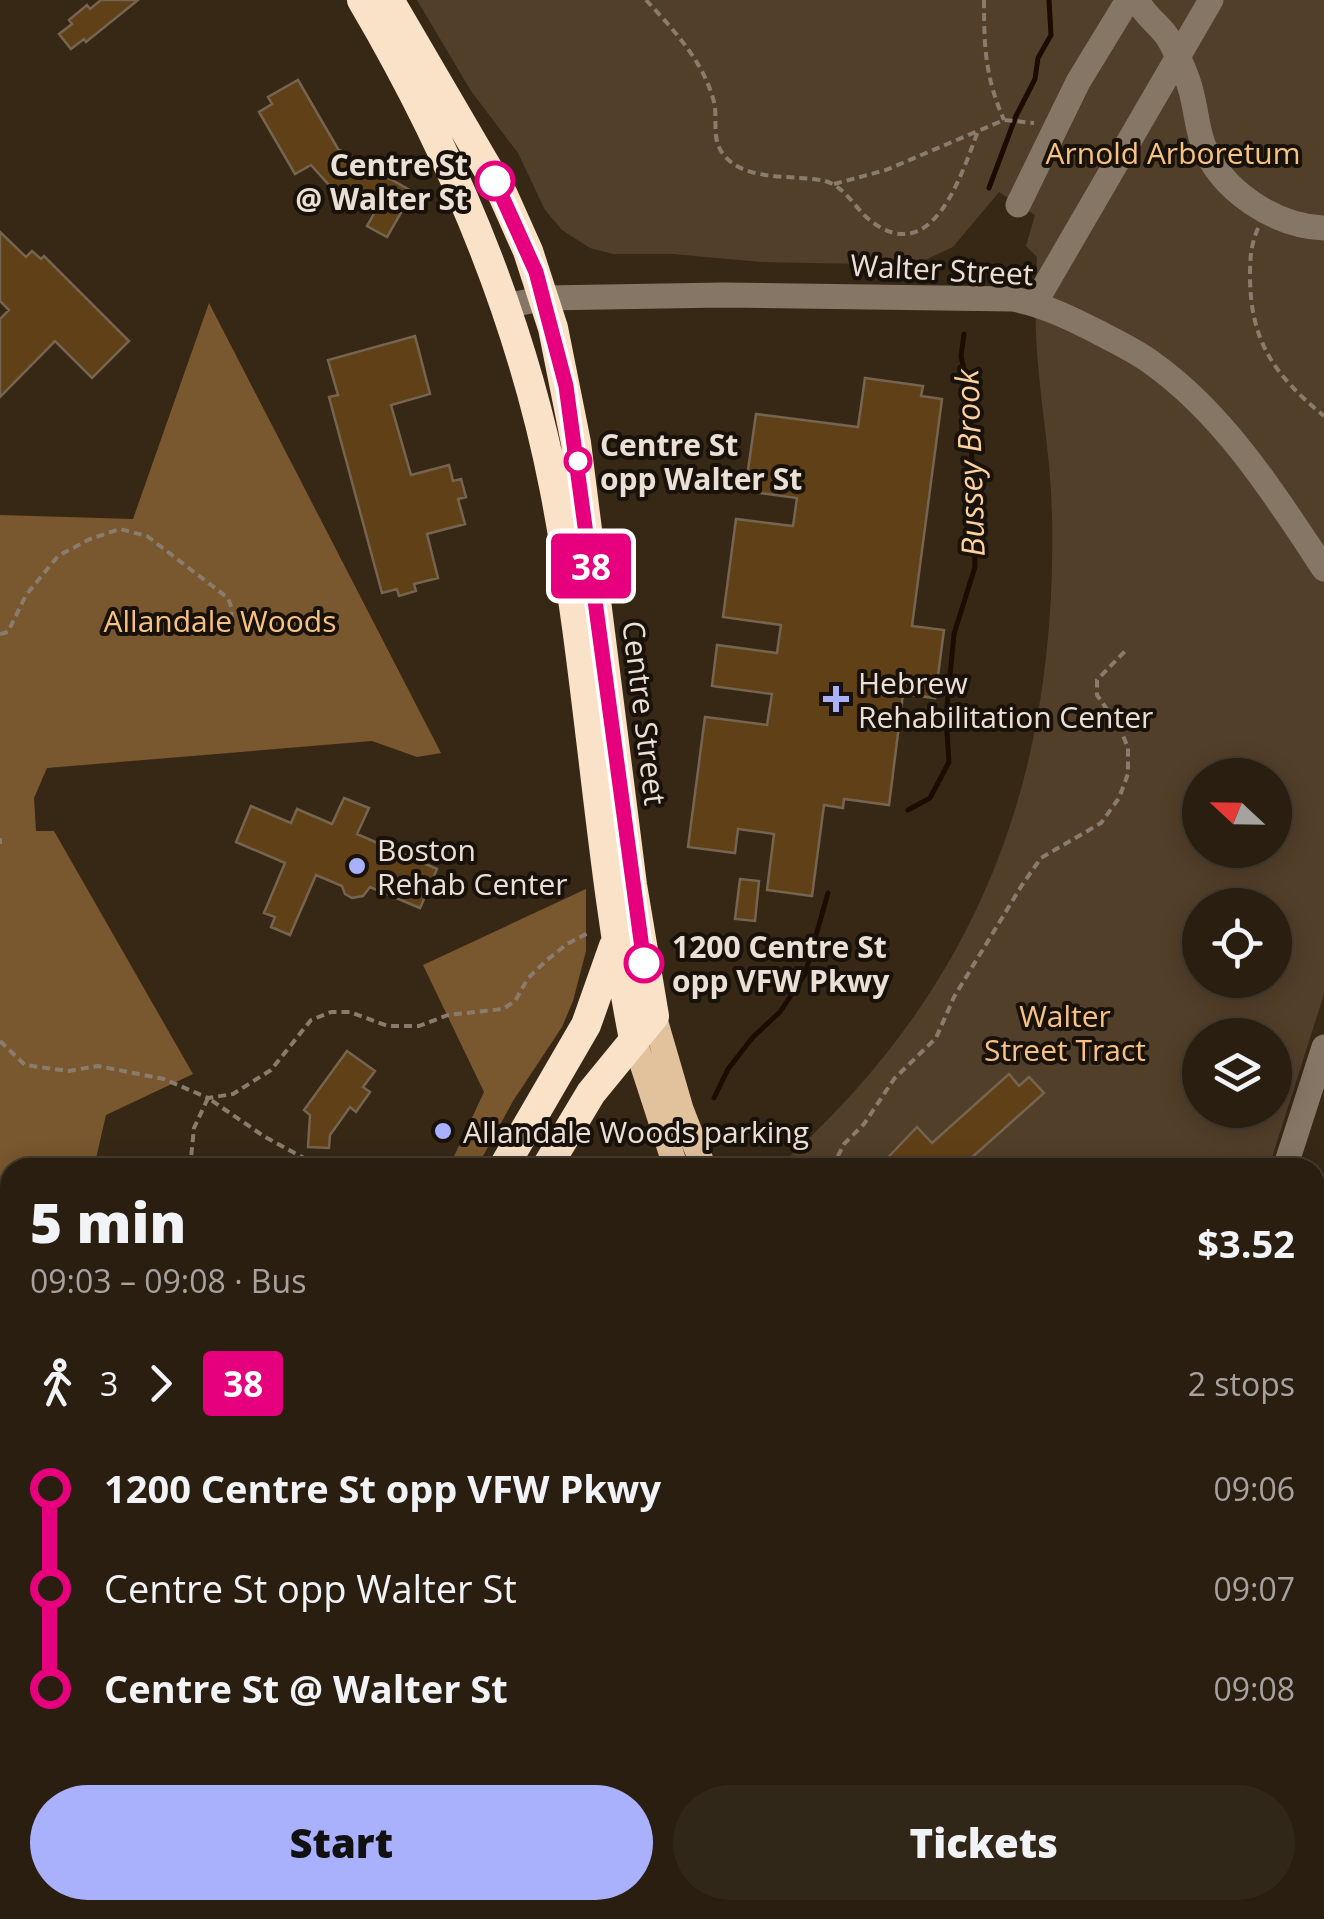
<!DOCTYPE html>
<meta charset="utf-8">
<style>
body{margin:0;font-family:"Open Sans",sans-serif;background:#312719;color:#f1f3f6;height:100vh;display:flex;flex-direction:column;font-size:38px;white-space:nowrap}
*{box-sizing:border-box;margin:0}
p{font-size:32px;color:#a5a29f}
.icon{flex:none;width:55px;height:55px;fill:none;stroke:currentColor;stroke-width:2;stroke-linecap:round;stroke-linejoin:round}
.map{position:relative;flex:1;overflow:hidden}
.details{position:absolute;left:0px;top:1158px;width:1325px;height:762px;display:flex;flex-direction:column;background:#291e10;border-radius:30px 30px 0 0;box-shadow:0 5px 25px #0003,0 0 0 2px #453c30}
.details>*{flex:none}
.badge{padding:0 20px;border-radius:8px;font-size:35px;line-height:65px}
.needle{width:65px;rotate:292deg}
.tools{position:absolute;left:1182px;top:758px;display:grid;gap:20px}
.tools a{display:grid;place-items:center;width:110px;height:110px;border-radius:50%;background:#291e10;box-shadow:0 5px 25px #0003,0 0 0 2px #453c30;font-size:50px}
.map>.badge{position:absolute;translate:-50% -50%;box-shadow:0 0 0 5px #fff}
.legs{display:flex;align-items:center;gap:15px;height:110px;padding:0 30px;font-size:32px}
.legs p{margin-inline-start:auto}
.head{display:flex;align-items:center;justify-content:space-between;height:170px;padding:0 30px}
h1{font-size:55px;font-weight:800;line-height:75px}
.action{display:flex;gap:20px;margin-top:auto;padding:20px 30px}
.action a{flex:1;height:115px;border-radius:60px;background:#a9b0fc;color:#111;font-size:40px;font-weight:800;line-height:115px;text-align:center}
.action a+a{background:#312719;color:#f1f3f6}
ul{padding:0 30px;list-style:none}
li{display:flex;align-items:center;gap:35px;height:100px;font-size:38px}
li i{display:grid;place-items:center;width:15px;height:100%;margin:0 12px;background:currentColor}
li i::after{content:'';width:25px;height:25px;margin:-12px;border:8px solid;border-radius:50%;background:#291e10}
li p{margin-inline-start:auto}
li:first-child i{background:linear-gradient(#0000 50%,currentColor 0)}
li:last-child i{background:linear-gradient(currentColor 50%,#0000 0)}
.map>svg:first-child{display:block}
.green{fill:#523f29;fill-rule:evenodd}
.forest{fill:#79572f}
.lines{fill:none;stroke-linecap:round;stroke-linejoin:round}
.stream{stroke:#1c0c00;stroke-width:5}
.building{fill:#604016;stroke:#756450;stroke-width:2.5}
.path{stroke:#897c6d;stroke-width:4;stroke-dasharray:8 5;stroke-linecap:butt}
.minor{stroke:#867665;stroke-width:25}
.major{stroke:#e2c19d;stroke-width:25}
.highway{stroke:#fae2c8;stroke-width:30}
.line-1-casing{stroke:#fff;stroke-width:22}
.line-1{stroke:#e6007e;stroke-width:15}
.stop-1-dot{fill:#fff;stroke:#e6007e;stroke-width:5}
.poi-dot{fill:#a9b0fc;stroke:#19120b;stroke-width:4}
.labels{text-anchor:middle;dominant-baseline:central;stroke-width:8;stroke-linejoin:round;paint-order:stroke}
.park-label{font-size:30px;fill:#f8c283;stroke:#19120b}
.stop-label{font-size:30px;font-weight:bold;fill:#eae0d5;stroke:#19120b;text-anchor:start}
.street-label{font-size:30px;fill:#eae0d5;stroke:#19120b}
.poi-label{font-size:30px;fill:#eae0d5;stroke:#19120b;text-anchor:start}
.water-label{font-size:32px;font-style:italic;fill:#fdd19f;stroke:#19120b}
</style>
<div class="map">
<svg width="1324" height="1919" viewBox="0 0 1324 1919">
<rect width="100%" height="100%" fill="#372816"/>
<!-- green -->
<path class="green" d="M417,0H1324V994L1269,1167H778C978,990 1058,779 1052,514C1051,453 1038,393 1036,332C1035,307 1036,282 1037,257L1026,246L1035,215L999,192L953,247L925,260L861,264L761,262L673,254H613L590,248L562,230L545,210L518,153L471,91ZM1200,775H1275V850H1200ZM1200,905H1275V980H1200ZM1200,1035H1275V1110H1200Z"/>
<!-- forest -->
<path class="forest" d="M209,303L441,753L417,757L372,741L47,768L34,798L36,831H54L193,1074L106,1115L94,1167L10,1168V1910H453L455,1919H0V515L133,519Z
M586,889V951L573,1001L562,1027L513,1101L477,1167H449L484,1092L423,965Z
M1324,1345V1486L1315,1480V1370Z"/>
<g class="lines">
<!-- stream -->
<path class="stream" d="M989,188L1016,116L1035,79L1038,58L1051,35L1049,0
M908,810L930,798L949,762L946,717L954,634L975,567L970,398L961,356L964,334
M714,1098L728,1069L753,1037L780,1012L805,974L828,893
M0,1809L10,1810
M399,1919V1910"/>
</g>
<!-- building -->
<path class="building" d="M101,0H138L86,42L84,39L71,49L59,34L72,24L69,20L87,5L90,9Z
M298,80L338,149L413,192L387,237L367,226L375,212L329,185L311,165L295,174L259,112L272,104L268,97Z
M0,232L26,257L32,251L41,259L44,256L129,341L92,378L55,341L0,397V319L9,310L0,301Z
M415,336L430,394L391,405L411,475L449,465L453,481L461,479L466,497L458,499L465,524L427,534L438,578L414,584L416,591L399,596L397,589L382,593L329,397L338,395L328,360Z
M865,378L923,386L921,396L942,399L912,626L944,630L935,698L903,694L889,805L844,799L843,808L824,805L812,896L767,890L774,834L738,829L735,853L688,847L705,717L767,725L772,694L712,686L717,645L777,653L781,625L723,617L736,519L793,526L797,498L745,491L756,414L858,427Z
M344,798L369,808L357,834L437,869L420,908L370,887L363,896L352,898L345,894L342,886L316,875L290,935L271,927L275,917L264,913L285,863L236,842L251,806L291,823L297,809L332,824Z
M740,879L759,881L755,921L735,919Z
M347,1051L375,1071L363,1087L370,1092L356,1112L350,1107L330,1135L329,1148L308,1147L310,1115L304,1110Z
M1009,1074L1019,1086L1029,1077L1044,1093L960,1168H878L917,1127L932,1143Z"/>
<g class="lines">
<!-- path -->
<path class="path" d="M646,0C673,29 704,62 714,102C718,120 711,138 723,154C745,183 795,174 825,181C846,187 855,209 871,221C933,269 962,173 978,131L1004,120L1034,123
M984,0C984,46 985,77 1004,120
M834,184L886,170L978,131
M1258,228C1251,245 1250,257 1250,275C1250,341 1274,375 1324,416
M0,634L8,632L26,595L58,556L90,539L120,529L147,536L228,598L232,609L230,627
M0,838V844
M0,1041L25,1065L68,1071L98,1066L164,1079L208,1098L233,1094L271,1070L311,1020L331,1012H350L388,1026H419L448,1015L503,1009L515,1001L528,978L547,960L567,944L590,932
M190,1168L194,1128L208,1098L265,1137L304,1158
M832,1168L844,1144L864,1124L894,1079L936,1038L954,997L1022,885L1041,858L1101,823L1119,798L1128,774V748L1120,728L1097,695V680L1128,648
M0,1328L10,1308
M0,1497L10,1518
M0,1686L10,1702
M244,1910L245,1919"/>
<!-- minor -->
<path class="minor" d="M1137,0C1145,17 1162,26 1170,41C1178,56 1187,75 1191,91C1196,109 1197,127 1203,144C1221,191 1275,226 1324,228
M1018,205L1078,82L1128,0
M1035,303L1211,0
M506,306L545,298L723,295L1013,299C1044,305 1070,318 1098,332C1116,342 1136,351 1152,363C1224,414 1276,496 1324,569
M1285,1168L1324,1047
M1315,1529L1324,1501
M1315,1781L1324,1777
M773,1910L776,1919
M1241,1910L1246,1919
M1073,1919L1075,1910"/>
<!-- major -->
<path class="major" d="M654,1016L681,1109L704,1168
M634,1039L676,1168
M1029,1910L1034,1919
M1056,1910L1059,1919"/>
<!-- highway -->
<path class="highway" d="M362,0C452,153 521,316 555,491C590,672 598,858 634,1039
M389,0L503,195L528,251L553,328L576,443L632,885L654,1016L591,1093L546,1168
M503,1168L586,1025L614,946
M480,1910L482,1919
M518,1910L520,1919"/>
</g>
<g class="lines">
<!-- line-1 casing -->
<g class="line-1-casing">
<path id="line-1" d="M495,181L536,272L566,386L644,963"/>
</g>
<!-- line-1 -->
<use href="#line-1" class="line-1"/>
</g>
<!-- markers -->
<g class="stop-1-dot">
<circle cx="495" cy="181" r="18"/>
<circle cx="578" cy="461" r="12"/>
<circle cx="644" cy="963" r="18"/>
</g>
<g class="poi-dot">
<path d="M831 684h10v10h10v10h-10v10h-10v-10h-10v-10h10z"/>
<circle cx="357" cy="866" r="10"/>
<circle cx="443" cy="1131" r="10"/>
</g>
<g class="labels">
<!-- park labels -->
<g class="park-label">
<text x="1173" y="152">Arnold Arboretum</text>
<text x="220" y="620">Allandale Woods</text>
<text x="1065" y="1015">Walter<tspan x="1065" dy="34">Street Tract</tspan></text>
</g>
<!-- stop labels -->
<g class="stop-label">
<text x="468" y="164" text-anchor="end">Centre St<tspan x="468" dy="34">@ Walter St</tspan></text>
<text x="600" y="444">Centre St<tspan x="600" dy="34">opp Walter St</tspan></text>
<text x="672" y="946">1200 Centre St<tspan x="672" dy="34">opp VFW Pkwy</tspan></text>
</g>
<!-- street labels -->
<g class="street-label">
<text transform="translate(942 269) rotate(3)">Walter Street</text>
<text transform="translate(645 713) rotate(83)">Centre Street</text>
</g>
<!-- poi labels -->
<g class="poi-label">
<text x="858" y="682">Hebrew<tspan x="858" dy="34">Rehabilitation Center</tspan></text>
<text x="377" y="849">Boston<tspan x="377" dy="34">Rehab Center</tspan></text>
<text x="463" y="1131">Allandale Woods parking</text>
</g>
<!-- water labels -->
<g class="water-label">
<text transform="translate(969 463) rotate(-92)">Bussey Brook</text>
</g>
</g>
</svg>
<div class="tools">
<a><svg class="needle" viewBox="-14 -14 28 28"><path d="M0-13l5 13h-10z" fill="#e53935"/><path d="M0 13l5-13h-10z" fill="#a5a29f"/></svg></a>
<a><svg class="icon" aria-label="locate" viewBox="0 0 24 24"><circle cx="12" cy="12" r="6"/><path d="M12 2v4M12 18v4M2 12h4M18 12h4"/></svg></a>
<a><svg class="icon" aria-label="layers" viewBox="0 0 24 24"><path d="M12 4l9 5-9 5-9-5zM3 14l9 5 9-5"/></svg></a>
</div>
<b class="badge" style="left:591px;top:566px;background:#e6007e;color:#fff">38</b>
<section class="details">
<div class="head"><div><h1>5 min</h1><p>09:03 – 09:08 · Bus</p></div><b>$3.52</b></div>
<div class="legs"><svg class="icon" aria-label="walk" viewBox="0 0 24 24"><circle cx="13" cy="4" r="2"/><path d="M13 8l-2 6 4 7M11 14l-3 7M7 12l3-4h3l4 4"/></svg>3<svg class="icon" aria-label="forward" viewBox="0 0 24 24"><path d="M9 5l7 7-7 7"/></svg><b class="badge" style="background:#e6007e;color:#fff">38</b><p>2 stops</p></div>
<ul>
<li><i style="color:#e6007e"></i><b>1200 Centre St opp VFW Pkwy</b><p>09:06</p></li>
<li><i style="color:#e6007e"></i><span>Centre St opp Walter St</span><p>09:07</p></li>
<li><i style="color:#e6007e"></i><b>Centre St @ Walter St</b><p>09:08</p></li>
</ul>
<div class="action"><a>Start</a><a>Tickets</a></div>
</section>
</div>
